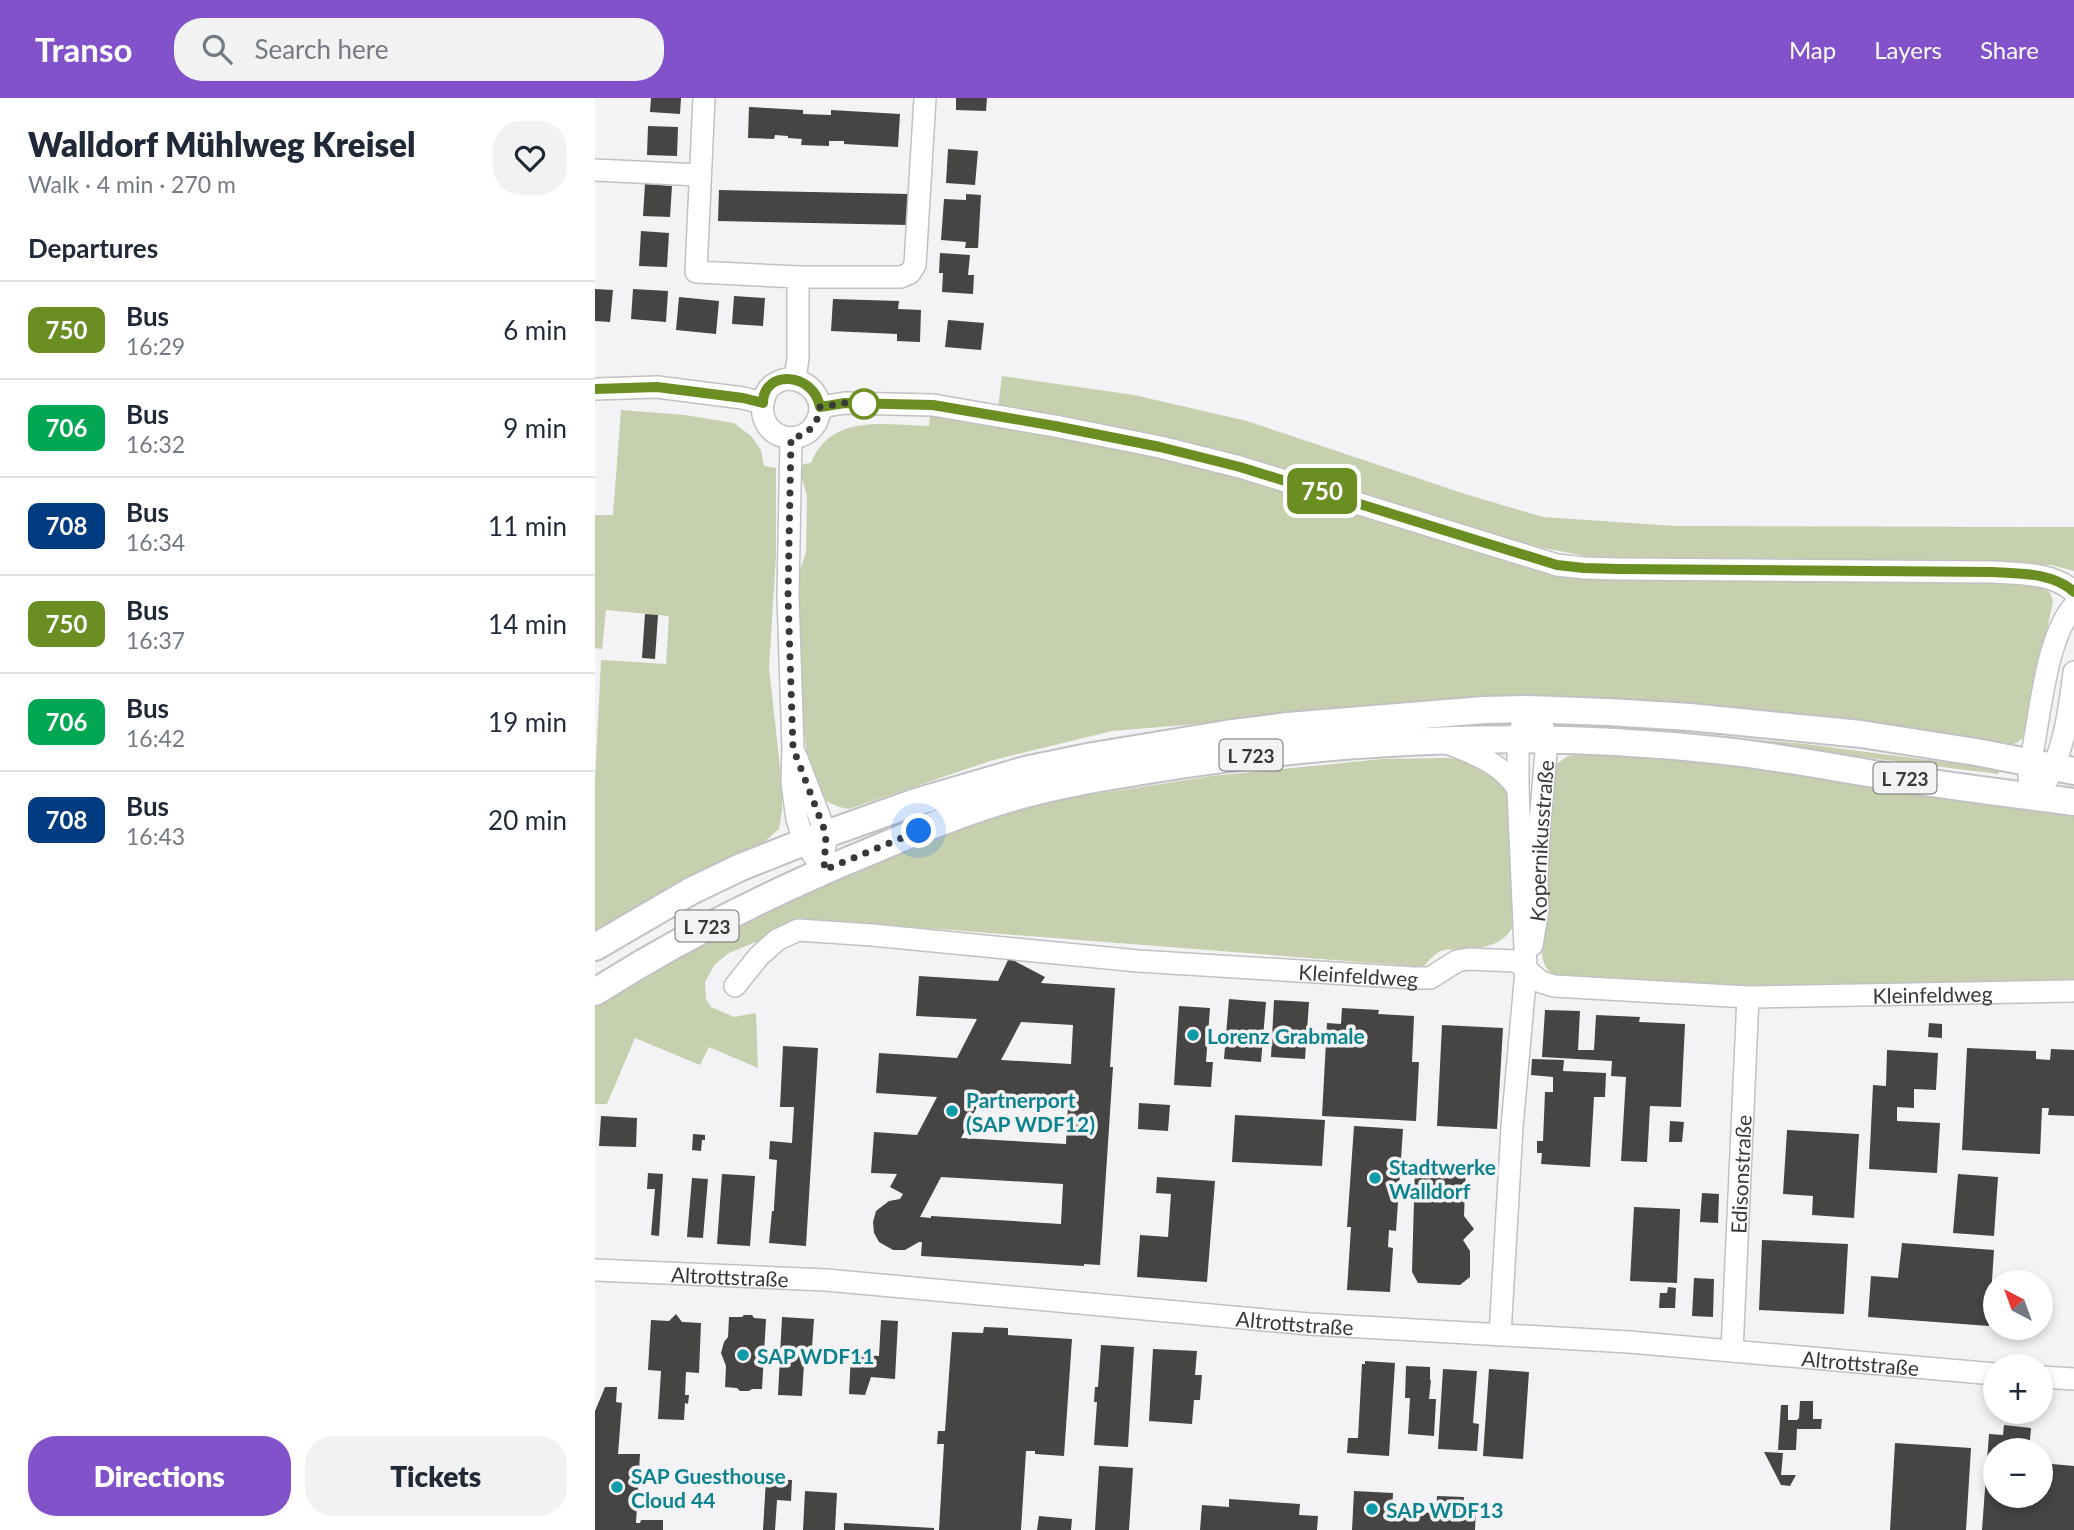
<!DOCTYPE html>
<meta charset="utf-8">
<style>
body{margin:0;font-family:Lato,sans-serif;background:#f2f2f3;color:#1f2937;height:100vh;display:flex;flex-direction:column;font-size:26px;white-space:nowrap}
*{box-sizing:border-box;margin:0}
p{font-size:23px;color:#747a83}
.icon{flex:none;width:38px;height:38px;fill:none;stroke:currentColor;stroke-width:2;stroke-linecap:round;stroke-linejoin:round}
.map{position:relative;flex:1;overflow:hidden}
.sheet{display:flex;flex-direction:column;background:#fff;width:595px}
.sheet>*{flex:none}
.badge{padding:0 14px;border-radius:10px;font-size:24px;line-height:46px}
.needle{width:46px;rotate:319deg}
.fabs{position:absolute;left:1388px;top:1172px;display:grid;gap:14px}
.fabs a{display:grid;place-items:center;width:70px;height:70px;border-radius:50%;background:#fff;box-shadow:0 4px 10px #0003;font-size:35px}
.you{position:absolute;width:35px;height:35px;margin:-18px;border:5px solid #fff;border-radius:50%;background:#1a73e8;box-shadow:0 0 0 10px #1a73e833}
.map>.badge{position:absolute;translate:-50% -50%;box-shadow:0 0 0 4px #fff}
h2{padding:0 28px;font-size:26px;line-height:63px}
.round{display:grid;place-items:center;flex:none;width:74px;height:74px;border-radius:28px;background:#f2f2f3}
.headline{display:flex;align-items:center;justify-content:space-between;height:119px;padding:0 28px}
h1{font-size:33px;font-weight:800;line-height:52px}
.button{display:flex;gap:14px;margin-top:auto;padding:14px 28px}
.button a{flex:1;height:80px;border-radius:28px;background:#8252ca;color:#fff;font-size:28px;font-weight:800;line-height:80px;text-align:center}
.button a+a{background:#f2f2f3;color:#1f2937}
ul{padding:0;list-style:none}
li{display:flex;align-items:center;gap:21px;height:98px;padding:0 28px;border-top:2px solid #e0e1e3}
li div{flex:1}
li b{display:block;font-size:26px}
li em{font-style:normal}
li .badge{min-width:77px;font-weight:700;text-align:center}
header{display:flex;align-items:center;gap:42px;box-sizing:border-box;height:98px;padding:0 35px;background:#8252ca;color:#fff}
header strong{font-size:33px}
nav{display:flex;gap:38px;margin-inline-start:auto;font-size:24px}
.search{width:490px;height:63px;background:#f2f2f3;display:flex;align-items:center;gap:18px;box-sizing:border-box;padding:0 24px;border-radius:28px;color:#747a83;font-size:26px}
main{display:flex;flex:1;min-height:0}
.map>svg:first-child{display:block}
.green{fill:#c6d0ae}
.building{fill:#474544;fill-rule:evenodd}
.lines{fill:none;stroke-linecap:round;stroke-linejoin:round}
.minor-casing{stroke:#c1c1c3;stroke-width:24}
.major-casing{stroke:#c1c1c3;stroke-width:30}
.minor{stroke:#fff;stroke-width:21}
.major{stroke:#fff;stroke-width:26}
.line-casing{stroke:#fff;stroke-width:16}
.line{stroke:#6b8e23;stroke-width:10}
.walk{stroke:#383838;stroke-width:7;stroke-dasharray:0 12.6}
.stop-dot{fill:#fff;stroke:#6b8e23;stroke-width:3.5}
.culture-dot{fill:#0f9aa8;stroke:#f3f3f5;stroke-width:2.5}
.labels{text-anchor:middle;dominant-baseline:central;stroke-width:7;stroke-linejoin:round;paint-order:stroke}
.shield{fill:#f3f3f5;stroke:#707071;stroke-width:2}
.shield-label{font-size:19px;font-weight:bold;fill:#383838}
.street-label{font-size:21px;fill:#383838;stroke:#f3f3f5}
.culture-label{font-size:21px;font-weight:bold;fill:#0d838f;stroke:#f3f3f5;text-anchor:start}
</style>
<header>
<strong>Transo</strong>
<div class="search"><svg class="icon" aria-label="search" viewBox="0 0 24 24"><circle cx="10" cy="10" r="6"/><path d="M15 15l6 6"/></svg>Search here</div>
<nav><a>Map</a><a>Layers</a><a>Share</a></nav>
</header>
<main>
<section class="sheet">
<div class="headline"><div><h1>Walldorf Mühlweg Kreisel</h1><p>Walk · 4 min · 270 m</p></div><a class="round"><svg class="icon" aria-label="heart" viewBox="0 0 24 24"><path d="M12 20l-8-8c-3-5 5-10 8-4 3-6 11-1 8 4z"/></svg></a></div>
<h2>Departures</h2>
<ul>
<li><span class="badge" style="background:#6b8e23;color:#fff">750</span><div><b>Bus</b><p>16:29</p></div><em>6 min</em></li>
<li><span class="badge" style="background:#00a651;color:#fff">706</span><div><b>Bus</b><p>16:32</p></div><em>9 min</em></li>
<li><span class="badge" style="background:#003b80;color:#fff">708</span><div><b>Bus</b><p>16:34</p></div><em>11 min</em></li>
<li><span class="badge" style="background:#6b8e23;color:#fff">750</span><div><b>Bus</b><p>16:37</p></div><em>14 min</em></li>
<li><span class="badge" style="background:#00a651;color:#fff">706</span><div><b>Bus</b><p>16:42</p></div><em>19 min</em></li>
<li><span class="badge" style="background:#003b80;color:#fff">708</span><div><b>Bus</b><p>16:43</p></div><em>20 min</em></li>
</ul>
<div class="button"><a>Directions</a><a>Tickets</a></div>
</section>
<div class="map">
<svg width="1479" height="1432" viewBox="0 0 1479 1432">
<rect width="100%" height="100%" fill="#f3f3f5"/>
<!-- green -->
<path class="green" d="M407,278L539,297L652,323L870,396L948,419L1080,428L1479,429V473L1456,467L1006,461L938,448L649,360L403,310Z
M26,312L90,317L139,325L156,338L166,352L169,368L181,370V458L174,569L187,688V713L184,731L166,747L129,763L73,790L0,835V682L6,562L71,566L74,518L11,512L7,551L0,550V417H18Z
M335,318L417,327L629,373L935,467L1379,481L1448,489L1455,495L1458,503L1431,637L1423,644L1416,647L1414,645L1173,614L988,599L919,600L517,633L395,663L254,711L244,709L231,703L223,689L213,667L209,634L202,481L211,454L212,398L206,377L208,366L216,365C236,315 290,327 334,328Z
M977,628L1124,638L1210,646L1403,671L1405,673L1403,676L1218,653L978,634Z
M996,654L1080,657L1479,713V882L1162,890L982,883C950,875 949,875 945,842L960,667L973,658Z
M850,660C889,662 892,670 917,697L921,822C912,847 890,850 866,852C859,852 850,850 844,854C838,857 833,864 828,869L345,831L205,826L134,855L120,866L110,884L111,901L116,909L139,919L161,915L163,970L114,949L105,967L40,940L12,1006H0V906L152,816L383,721L449,704L617,678L787,661Z"/>
<!-- building -->
<path class="building" d="M56,0H86L85,16L55,14Z
M361,0H392L391,13L361,12Z
M154,9L208,12V16L236,17V12L305,16L303,49L249,46V43H234V48L206,47L207,41L193,40V38L180,37L179,41L153,40Z
M53,28L83,29L82,58L52,57Z
M353,51L383,53L380,87L351,85Z
M50,86L77,88L75,119L48,118Z
M124,92L315,96L314,127L123,123Z
M371,96L386,97L383,150H370L371,144L346,142L349,101L371,102Z
M46,133L74,135L72,169L44,168Z
M345,155L375,157L373,177H379L378,196L347,194L348,175H344Z
M0,191L18,192L15,224L0,223Z
M38,191L73,193L71,224L36,221Z
M139,198L170,200L168,228L137,226Z
M84,199L124,203L121,236L81,232Z
M238,201L304,203L303,211L326,212L325,244L302,243V236L236,233Z
M353,222L389,225L386,252L350,249Z
M50,516L63,517L60,561L47,560Z
M414,860L450,879L446,885L520,890L515,969H518L505,1167L489,1166V1168L326,1158L327,1144H324L310,1152H298L284,1144L279,1135L278,1124L281,1113L294,1103L305,1101L308,1096L295,1089L302,1076L276,1075L279,1034L322,1037L342,999L281,995L284,955L362,960L382,921L321,918L324,878L403,883ZM426,924L478,927L476,966L406,962ZM386,1001L473,1007L471,1046L366,1040ZM346,1079L468,1086L466,1126L336,1118V1120L325,1119Z
M634,901L671,904L666,964L629,961Z
M679,902L714,904L710,961L676,959Z
M584,908L615,910L611,964H618L616,989L579,987Z
M747,910L784,912L783,916L819,918L817,964H824L821,1023L727,1018L732,925L746,926Z
M950,912L985,913L983,952H999L1001,917L1045,919L1044,924L1090,926L1086,1009L1055,1008L1052,1064L1026,1063L1031,979L1016,978L1017,963L947,959Z
M1334,925L1347,926V940L1333,939Z
M847,927L908,930L902,1031L842,1028Z
M188,948L223,950L211,1148L174,1145L177,1113H179V1109L182,1062L174,1061L175,1043L197,1045L199,1009H185Z
M1372,950L1441,953V961L1455,962L1456,951L1479,952V1018L1453,1017L1454,1010H1447L1445,1056L1367,1052Z
M1292,952L1343,955L1341,992L1319,991V1010L1302,1009V1023L1345,1025L1342,1075L1274,1071L1278,987L1291,988Z
M937,961L969,962L968,973L1011,975L1010,999H999L995,1069L946,1066L947,1055H942V1043H948L950,994H958V979L936,977Z
M544,1005L575,1007L573,1033L543,1031Z
M640,1017L730,1022L727,1068L637,1064Z
M6,1018L42,1020L41,1049L4,1048Z
M1075,1023L1089,1024L1087,1044H1074Z
M759,1028L808,1031L801,1133L794,1132L793,1149L798,1150L795,1194L752,1192L756,1129H752Z
M1192,1032L1264,1036L1259,1120L1217,1117L1218,1098L1188,1096Z
M98,1036L110,1037V1042H107L106,1053L97,1052Z
M820,1066L871,1068L869,1118L879,1131L868,1142L875,1153V1179L865,1187L823,1185L817,1174Z
M53,1075L68,1076L64,1138L56,1137L60,1091H52Z
M127,1076L160,1078L155,1148L122,1146Z
M1363,1076L1403,1079L1399,1138L1358,1135Z
M562,1079L620,1083L612,1184L542,1179L545,1137L573,1139L576,1096L561,1095Z
M97,1080L113,1081L108,1140L92,1139Z
M1107,1095L1124,1096L1123,1125L1105,1124Z
M1039,1109L1085,1111L1082,1185L1035,1183Z
M1167,1142L1253,1146L1249,1216L1164,1212Z
M1307,1145L1399,1152L1394,1228L1273,1219L1276,1178L1303,1180Z
M1099,1180L1119,1181L1118,1219L1097,1218Z
M1073,1189L1081,1190L1080,1210H1064L1065,1195H1072Z
M81,1216L87,1224L106,1225L104,1275L91,1274L90,1297H94L93,1306L90,1305L89,1322L63,1321L66,1273L53,1272L56,1222L74,1223Z
M149,1217H157L159,1220L171,1221L167,1291H157L154,1293H145L142,1290L130,1289L131,1268L126,1255L129,1244L133,1239L134,1219H147Z
M187,1219L219,1221L217,1250L210,1249L207,1298L183,1297Z
M286,1222L303,1223L300,1281L276,1279L270,1297L254,1296L256,1256L284,1258Z
M389,1229L413,1230V1237L477,1241L469,1358L440,1356V1353H431L426,1432H344L349,1346H342L343,1333H350L357,1234L388,1235Z
M506,1247L539,1249L533,1349L499,1347L502,1304H499L500,1289H503Z
M558,1251L602,1253L600,1277H607L605,1302H599L597,1326L554,1323Z
M770,1263L800,1265L794,1358L752,1355L753,1340H763L767,1266H770Z
M811,1268L835,1269V1282H836L834,1301H841L839,1338L813,1336L815,1300H810Z
M848,1271L882,1273L878,1325L884,1326L882,1353L843,1351Z
M894,1271L934,1274L928,1361L888,1358Z
M10,1289H22L21,1304L27,1305L23,1356H45L41,1425H45L46,1422H68V1432H0V1313Z
M1205,1303H1218V1321H1227L1226,1331H1202L1201,1352H1183L1186,1307H1193V1322H1202L1204,1320Z
M1409,1327L1436,1330L1434,1353H1400V1398H1446V1365L1479,1368V1432H1387L1394,1336L1408,1337Z
M1300,1345L1376,1350L1371,1432H1295Z
M1169,1354L1188,1355L1186,1377H1201L1195,1388L1186,1387Z
M504,1368L538,1370L534,1432H500Z
M171,1381L197,1382L196,1403L182,1402L180,1432H168Z
M210,1393L242,1395L240,1432H208Z
M759,1393L798,1395L797,1413L841,1415L842,1398L869,1399L868,1409H881L880,1432H757Z
M634,1401L705,1406L704,1417L723,1418L722,1432H605L607,1407L634,1409Z
M444,1418L477,1421L476,1432H442Z
M249,1425L339,1430V1432H249Z"/>
<g class="lines">
<!-- minor casing -->
<g class="minor-casing">
<g id="minor">
<path d="M109,0L101,174L203,179V260L200,281"/>
<path d="M0,72L104,77"/>
<path d="M203,179H306L315,175L320,167L330,0"/>
<path d="M192,281C215,281 233,303 221,325C204,353 163,338 168,306C170,291 177,284 192,281Z"/>
<path d="M0,291L62,289L148,300L168,305"/>
<path d="M225,309L250,305L338,307L460,328L565,349L645,369L962,467L989,470L1025,471L1398,474C1424,476 1458,474 1479,494"/>
<path d="M196,340L193,498L198,650L197,685L202,721L209,744L229,772"/>
<path d="M852,645C880,656 906,665 923,691"/>
<path d="M201,658L231,736L230,749"/>
<path d="M1438,699L1434,679L1435,666C1445,622 1450,540 1479,508"/>
<path d="M1441,699C1468,664 1474,616 1479,574"/>
<path id="s1" d="M937,847L943,811L942,783L944,738L952,642L942,611"/>
<path id="s2" d="M140,888L164,858L182,842L203,832L277,837L543,863L819,880H835L862,863L873,861L921,863L946,884L959,888L1153,899L1479,893"/>
<path id="s3" d="M0,1172L231,1182L714,1226L1034,1244L1400,1276"/>
<path d="M905,1237L917,1029L931,873L923,691V642L931,611"/>
<path id="s4" d="M1137,1253L1153,899"/>
<path d="M1446,1279L1479,1281"/>
</g>
</g>
<!-- major casing -->
<g class="major-casing">
<path id="major" d="M0,849L96,793L146,769L209,744L321,704L430,672L498,658L631,636L693,628L889,612L931,611L1013,614L1095,619L1266,636L1381,654L1479,673
M0,894C90,837 183,791 281,751C321,734 361,717 403,704C464,685 529,676 592,666C768,640 951,633 1129,653C1177,658 1225,667 1273,675C1341,687 1410,695 1479,704"/>
</g>
<!-- minor -->
<use href="#minor" class="minor"/>
<!-- major -->
<use href="#major" class="major"/>
</g>
<g class="lines">
<!-- line casing -->
<g class="line-casing">
<path id="line" d="M0,291L62,289L148,300L168,305C168,271 219,274 225,309L250,305L338,307L460,328L565,349L645,369L962,467L989,470L1025,471L1398,474C1425,476 1458,474 1479,494"/>
</g>
<!-- line -->
<use href="#line" class="line"/>
<!-- walk -->
<path class="walk" d="M269,306H272L250,305L225,309C223,327 213,337 196,340L193,498L198,650L231,736L229,772L324,733"/>
</g>
<!-- markers -->
<circle class="stop-dot" cx="269" cy="306" r="14"/>
<g class="culture-dot">
<circle cx="598" cy="937" r="7"/>
<circle cx="357" cy="1013" r="7"/>
<circle cx="780" cy="1080" r="7"/>
<circle cx="148" cy="1257" r="7"/>
<circle cx="22" cy="1389" r="7"/>
<circle cx="777" cy="1411" r="7"/>
</g>
<g class="labels">
<!-- shield labels -->
<g class="shield">
<rect x="624.5" y="641.5" width="63" height="31" rx="5"/>
<rect x="1278.5" y="664.5" width="63" height="31" rx="5"/>
<rect x="80.5" y="812.5" width="63" height="31" rx="5"/>
</g>
<g class="shield-label">
<text x="656" y="657">L 723</text>
<text x="1310" y="680">L 723</text>
<text x="112" y="828">L 723</text>
</g>
<!-- street labels -->
<g class="street-label">
<text stroke="none"><textPath href="#s1" startOffset="105">Kopernikusstraße</textPath></text>
<text stroke="none"><textPath href="#s2" startOffset="648">Kleinfeldweg</textPath></text>
<text stroke="none"><textPath href="#s2" startOffset="1236">Kleinfeldweg</textPath></text>
<text stroke="none"><textPath href="#s4" startOffset="177">Edisonstraße</textPath></text>
<text stroke="none"><textPath href="#s3" startOffset="135">Altrottstraße</textPath></text>
<text stroke="none"><textPath href="#s3" startOffset="702">Altrottstraße</textPath></text>
<text stroke="none"><textPath href="#s3" startOffset="1269">Altrottstraße</textPath></text>
</g>
<!-- culture labels -->
<g class="culture-label">
<text x="612" y="937">Lorenz Grabmale</text>
<text x="371" y="1001">Partnerport<tspan x="371" dy="24">(SAP WDF12)</tspan></text>
<text x="794" y="1068">Stadtwerke<tspan x="794" dy="24">Walldorf</tspan></text>
<text x="162" y="1257">SAP WDF11</text>
<text x="36" y="1377">SAP Guesthouse<tspan x="36" dy="24">Cloud 44</tspan></text>
<text x="791" y="1411">SAP WDF13</text>
</g>
</g>
</svg>
<div class="fabs">
<a><svg class="needle" viewBox="-14 -14 28 28"><path d="M0-13l5 13h-10z" fill="#e53935"/><path d="M0 13l5-13h-10z" fill="#747a83"/></svg></a>
<a>+</a>
<a>−</a>
</div>
<div class="you" style="left:324px;top:733px"></div>
<b class="badge" style="left:727px;top:393px;background:#6b8e23;color:#fff">750</b>
</div>
</main>
